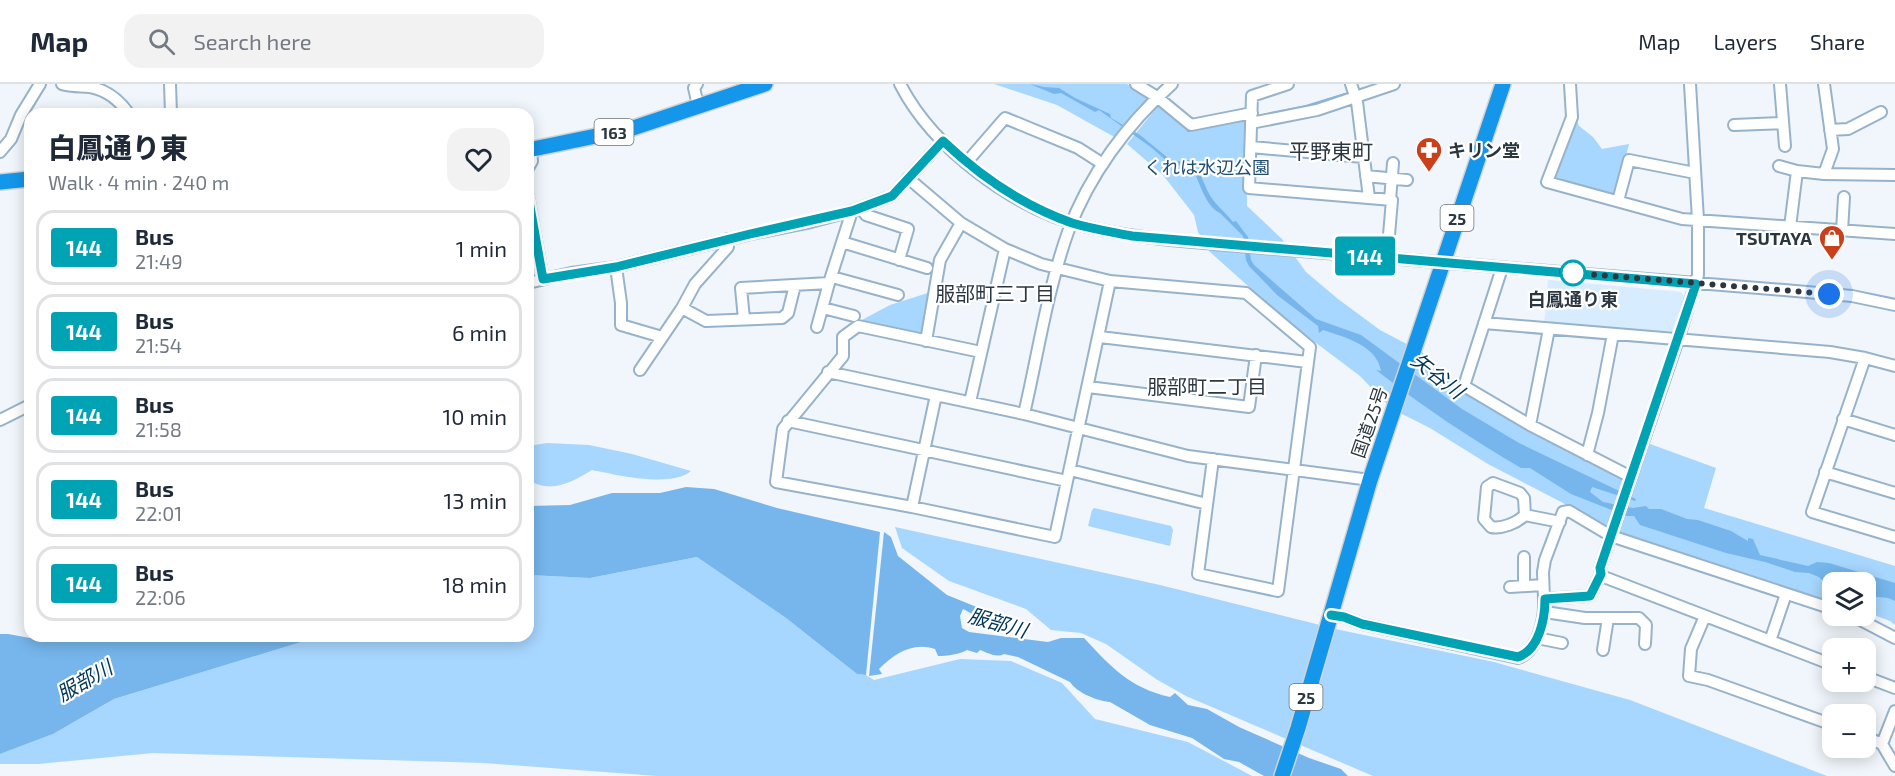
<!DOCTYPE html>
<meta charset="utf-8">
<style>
body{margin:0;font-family:"Exo 2","Noto Sans JP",sans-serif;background:#f2f2f3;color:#1f2937;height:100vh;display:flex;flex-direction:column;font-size:22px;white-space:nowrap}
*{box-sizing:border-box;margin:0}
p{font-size:20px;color:#747a83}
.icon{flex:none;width:33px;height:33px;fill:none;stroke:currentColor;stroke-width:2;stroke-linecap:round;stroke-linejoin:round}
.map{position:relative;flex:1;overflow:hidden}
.side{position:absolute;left:24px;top:24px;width:510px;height:534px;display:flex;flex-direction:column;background:#fff;border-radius:18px;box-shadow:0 3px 15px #0003}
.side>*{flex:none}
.badge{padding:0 12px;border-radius:4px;font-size:21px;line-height:39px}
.tools{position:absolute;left:1822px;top:488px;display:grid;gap:12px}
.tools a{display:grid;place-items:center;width:54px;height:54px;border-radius:12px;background:#fff;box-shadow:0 3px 15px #0003;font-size:30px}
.you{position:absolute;width:30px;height:30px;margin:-15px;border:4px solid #fff;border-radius:50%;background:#1a73e8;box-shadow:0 0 0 9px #1a73e833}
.map>.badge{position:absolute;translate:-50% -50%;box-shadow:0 0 0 3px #fff}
.round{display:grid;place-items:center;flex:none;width:63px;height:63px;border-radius:18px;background:#f2f2f3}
.head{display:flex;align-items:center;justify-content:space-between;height:102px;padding:0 24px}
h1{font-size:28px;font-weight:800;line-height:45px}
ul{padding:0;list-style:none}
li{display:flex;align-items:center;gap:18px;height:75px;margin:0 12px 9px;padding:0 12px;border:3px solid #e0e1e3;border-radius:18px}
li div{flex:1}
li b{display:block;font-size:22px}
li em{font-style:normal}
li .badge{min-width:66px;font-weight:700;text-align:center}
header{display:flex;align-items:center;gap:36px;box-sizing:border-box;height:84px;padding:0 30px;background:#fff;border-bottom:2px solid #e0e1e3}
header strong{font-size:28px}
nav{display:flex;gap:33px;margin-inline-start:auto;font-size:21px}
.search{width:420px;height:54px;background:#f2f2f3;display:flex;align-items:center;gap:15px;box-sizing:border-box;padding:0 21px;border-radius:18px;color:#747a83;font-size:22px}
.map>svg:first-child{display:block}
.built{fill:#d7ecff}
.green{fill:#a7d6fe}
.water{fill:#76b6ec}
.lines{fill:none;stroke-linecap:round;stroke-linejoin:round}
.stream{stroke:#76b6ec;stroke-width:2}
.minor-casing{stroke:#97b3cb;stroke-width:14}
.highway-casing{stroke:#d0d3d5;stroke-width:18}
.minor{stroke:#fff;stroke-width:10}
.highway{stroke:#1496ea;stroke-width:15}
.line-casing{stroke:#fff;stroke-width:14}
.line{stroke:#00a3b4;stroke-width:9}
.walk{stroke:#2b3740;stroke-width:6;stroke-dasharray:0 10.8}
.stop-dot{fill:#fff;stroke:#00a3b4;stroke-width:3}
.labels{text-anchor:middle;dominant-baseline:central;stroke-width:4.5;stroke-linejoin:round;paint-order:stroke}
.shield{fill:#fff;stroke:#6b7379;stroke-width:1.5}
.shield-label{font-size:16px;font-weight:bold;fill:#2b3740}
.poi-label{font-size:18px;font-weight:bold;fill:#2b3740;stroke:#fff;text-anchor:start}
.park-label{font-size:18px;fill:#1d4c70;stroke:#fff}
.stop-label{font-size:18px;font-weight:bold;fill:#2b3740;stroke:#fff}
.street-label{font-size:18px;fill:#2b3740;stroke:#fff}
.neighbourhood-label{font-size:20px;fill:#2b3740;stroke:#fff}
.water-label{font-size:20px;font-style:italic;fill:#013557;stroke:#fff}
.quarter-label{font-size:21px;fill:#2b3740;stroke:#fff}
</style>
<header>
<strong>Map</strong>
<div class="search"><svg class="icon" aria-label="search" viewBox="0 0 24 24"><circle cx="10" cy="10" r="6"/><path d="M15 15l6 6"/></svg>Search here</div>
<nav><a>Map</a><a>Layers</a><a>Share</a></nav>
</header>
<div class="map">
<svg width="1895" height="692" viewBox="0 0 1895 692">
<rect width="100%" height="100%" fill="#f0f6fb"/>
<!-- built -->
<path class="built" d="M1548,196L1681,208L1685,214L1673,250L1544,241Z"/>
<!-- green -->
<path class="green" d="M994,0H1127L1151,15L1118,55L1057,21Z
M1158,22H1162L1189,45L1246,34L1247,122L1282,155L1306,188L1338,215L1380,246L1422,268L1449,296L1492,325L1518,340L1635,400L1650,360L1716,384L1704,424L1895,482V541L1890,537L1866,528V498H1833V518L1607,446L1563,419L1488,380L1430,344L1402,330L1387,320L1360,292L1287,237L1210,168L1198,148L1194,131L1163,91L1127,60Z
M1576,35L1579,42L1593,53L1602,65L1629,60L1617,109L1612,112L1554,96L1553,92Z
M931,208L924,249L921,252L858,238L890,221Z
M547,359L589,361L632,370L691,387C671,404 617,391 592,386C572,398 550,411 528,395V362Z
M1094,424L1171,442L1173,446L1170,462L1088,442L1092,426Z
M895,443L1160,501L1340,546L1494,578L1630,616L1827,692H1373L1186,612L1156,595L1106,560L1081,549L1051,546L1026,525L949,497L902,464Z
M697,473L786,534L857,590L866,591L874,596L960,575L1011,577L1062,599L1095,635L1188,658L1252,692H657L484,679L153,669L38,680H0V670L53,650L114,615L321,552H528V491L590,494Z"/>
<!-- water -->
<path class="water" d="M1030,0L1044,3L1059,4L1075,14L1110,30L1111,34L1140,51L1173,78L1189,76C1203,90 1202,98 1211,113C1217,122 1226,129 1233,138L1236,137L1248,153L1251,176L1254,181L1316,235L1361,251L1462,325L1519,359L1636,415L1635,417L1592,403L1590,408L1603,418L1633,424L1646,422L1649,425H1661L1687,435L1698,436L1731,447L1748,457V454L1753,455L1760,471L1808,482L1817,478L1829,479L1895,499V517C1885,511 1876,515 1866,512V498H1833V502L1826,500L1819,493L1809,489L1795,488L1765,478L1726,469L1640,441L1634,432H1627L1571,410L1530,384H1521C1470,354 1423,323 1376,286L1381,287C1377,261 1344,253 1323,246L1319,249L1318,242L1277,211L1249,182L1246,176L1243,152L1220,129C1205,122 1200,98 1192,84L1169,79L1152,64L1099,26L1095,28L1061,9L1054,10Z
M686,403L714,405L777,424L880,448L866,591L857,590L786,534L697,473L590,494L528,491V422L570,421L612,409H660Z
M884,448L891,453L898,472L947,511L994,530L997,543L963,525L960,532L962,544L969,548L1048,558L1061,554H1084C1111,583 1130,604 1170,613L1175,609L1188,621L1207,625L1239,643L1309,674L1341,685L1348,692H1264L1239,678L1224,675L1192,654L1150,641L1110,618C1098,617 1077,609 1070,598L1018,573L1004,570C996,574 988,569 980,566L977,569L967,566C960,570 947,572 938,572L935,565C912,558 896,569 879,585L882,590L869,592Z
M0,550H8L41,556L58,552H321L114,615L53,650L0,670Z"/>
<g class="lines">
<!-- stream -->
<path class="stream" d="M1361,5L1370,3
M1258,32L1306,22L1348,9
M1188,47L1241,36"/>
<!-- minor casing -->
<g class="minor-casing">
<path id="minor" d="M62,0C71,3 81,2 90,3C107,6 120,17 129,30
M170,0L171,30
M697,0L694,4L698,21
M900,0C934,66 1016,126 1087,143C1129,153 1171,156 1214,160L1784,206L1852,212L1895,221
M1136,0L1157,13L1191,41L1252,29
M1288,0L1252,12L1249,104L1392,116L1387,174
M1351,0L1357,18L1369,114
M1570,0L1572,33L1547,98L1682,135L1895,150
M1780,0L1785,62
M1824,0L1833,65L1824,90
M1251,39L1317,26L1394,0
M1734,41L1783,39
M1830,46L1848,45L1881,28
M1251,63L1363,73
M0,68L11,55L21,31L40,0
M966,79L1005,34L1078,64L1103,80
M1779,82L1797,87
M528,84L532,77L531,66
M1366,92L1407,96
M908,94L961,139L1005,165L1041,180L1110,197L1246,209L1310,263L1278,507L1198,490L1213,375
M528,112L543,195
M1390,116L1393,79
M1618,117L1629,76L1695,89
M860,124L866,131L908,145L899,176
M1790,143L1797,87L1824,90L1895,91
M1842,147L1844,113
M842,158L927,184
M616,183L621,219V241L662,253
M1502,184L1464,302L1530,341L1631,393
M832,193L898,211
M528,199L571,189L616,183L751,150L807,139L852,127L892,112L943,57
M682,224L706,237L782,234L788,229L795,201
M823,224L854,232
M744,235L741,204L829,199L852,127
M1484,239L1830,268L1865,274L1895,282
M817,243L829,199
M1100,253L1307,278
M926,257L940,176L961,139
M981,268L858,242L843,253V272L783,345L776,398L912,423L1055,453L1110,197
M1865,274L1812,428L1895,453
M640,286L682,224L695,200L728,163V155
M828,288L1024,330L1188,372L1370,396
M1088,303L1249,323L1256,271
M970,318L1005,165
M1024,330C1038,270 1047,207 1068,148C1089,91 1127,40 1172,0
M1843,335L1895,351
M0,336L30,321
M788,337L1067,397
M1530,341L1549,245
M1587,371L1598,329L1613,250
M1070,386L1207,420
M1825,388L1895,409
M912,423L936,311
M1525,431L1524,414L1520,409L1493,399L1487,403L1484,435L1491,443C1502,445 1517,439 1525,431L1560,438
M1524,473V502
M1601,490L1604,493L1833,581
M1510,503L1543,501
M1544,515L1543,488L1545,476L1563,428L1569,427L1611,452L1833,525
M1545,528L1585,534H1639L1646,541L1645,560
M1331,531L1344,533L1362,540L1518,574C1539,566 1545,534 1544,515L1590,512L1601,490L1600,484L1678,256L1698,191V136L1690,0
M1851,531L1895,554
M1705,532L1691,565L1689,592L1708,596L1833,641
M1537,554L1562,559
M1770,557L1786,510
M1603,566L1608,534
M1866,593L1895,604
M1866,653L1882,660L1895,682
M1882,660L1895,627"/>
</g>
<!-- highway casing -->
<g class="highway-casing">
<path id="highway" d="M528,66L630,45L765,0
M0,98L30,95
M1282,692L1298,644L1370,396L1503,0"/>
</g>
<!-- minor -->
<use href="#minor" class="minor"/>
<!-- highway -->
<use href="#highway" class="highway"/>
</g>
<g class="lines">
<!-- line casing -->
<g class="line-casing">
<path id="line" d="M528,112L543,195L616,183L750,150L852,127L892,112L943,57C981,93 1023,122 1072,139C1092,145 1112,148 1132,152L1696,200L1600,484L1601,490L1590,512L1545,515C1545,535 1539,566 1518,573L1362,540L1344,533L1331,531"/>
</g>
<!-- line -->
<use href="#line" class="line"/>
<!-- walk -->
<path class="walk" d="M1573,189L1562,188L1829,210"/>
</g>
<!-- icons -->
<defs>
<g id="pharmacy-pin" transform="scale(1.35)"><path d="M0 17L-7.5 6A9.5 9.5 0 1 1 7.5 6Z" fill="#c9401b" stroke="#fff"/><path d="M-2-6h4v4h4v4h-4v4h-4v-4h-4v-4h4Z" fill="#fff"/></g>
<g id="shop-pin" transform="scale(1.35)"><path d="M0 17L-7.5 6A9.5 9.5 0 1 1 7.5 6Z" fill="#c9401b" stroke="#fff"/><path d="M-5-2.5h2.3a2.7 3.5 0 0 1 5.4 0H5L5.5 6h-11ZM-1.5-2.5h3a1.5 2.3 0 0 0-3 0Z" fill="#fff"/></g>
</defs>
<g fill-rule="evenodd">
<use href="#pharmacy-pin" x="1429" y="66"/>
<use href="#shop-pin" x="1832" y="154"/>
</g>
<!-- markers -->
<circle class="stop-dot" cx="1573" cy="189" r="12"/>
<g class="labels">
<!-- shield labels -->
<g class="shield">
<rect x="594.5" y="35" width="39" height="26" rx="4.5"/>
<rect x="1440.5" y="121" width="33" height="26" rx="4.5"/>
<rect x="1289.5" y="600" width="33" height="26" rx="4.5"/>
</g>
<g class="shield-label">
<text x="614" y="48">163</text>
<text x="1457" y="134">25</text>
<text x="1306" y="613">25</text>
</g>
<!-- poi labels -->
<g class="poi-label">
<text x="1448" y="66">キリン堂</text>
<text x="1812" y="154" text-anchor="end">TSUTAYA</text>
</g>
<!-- park labels -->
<g class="park-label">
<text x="1207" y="83">くれは水辺公園</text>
</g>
<!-- stop labels -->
<g class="stop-label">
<text x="1573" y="215">白鳳通り東</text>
</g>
<!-- street labels -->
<g class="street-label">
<text transform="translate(1369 338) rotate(-71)">国道25号</text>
</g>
<!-- neighbourhood labels -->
<g class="neighbourhood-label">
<text x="995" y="209">服部町三丁目</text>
<text x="1207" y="302">服部町二丁目</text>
</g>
<!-- water labels -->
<g class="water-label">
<text transform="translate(1438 291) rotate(38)">矢谷川</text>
<text transform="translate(998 538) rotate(16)">服部川</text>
<text transform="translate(84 596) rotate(-30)">服部川</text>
</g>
<!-- quarter labels -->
<g class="quarter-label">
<text x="1331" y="66">平野東町</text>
</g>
</g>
</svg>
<div class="tools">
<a><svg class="icon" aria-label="layers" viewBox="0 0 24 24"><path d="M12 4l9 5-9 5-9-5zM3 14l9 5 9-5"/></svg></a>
<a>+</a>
<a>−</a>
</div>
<div class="you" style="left:1829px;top:210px"></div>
<b class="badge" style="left:1365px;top:172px;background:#00a3b4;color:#fff">144</b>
<section class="side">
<div class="head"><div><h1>白鳳通り東</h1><p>Walk · 4 min · 240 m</p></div><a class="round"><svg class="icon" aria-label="heart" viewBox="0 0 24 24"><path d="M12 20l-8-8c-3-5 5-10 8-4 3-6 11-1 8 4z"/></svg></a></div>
<ul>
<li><span class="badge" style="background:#00a3b4;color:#fff">144</span><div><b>Bus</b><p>21:49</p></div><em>1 min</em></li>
<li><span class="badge" style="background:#00a3b4;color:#fff">144</span><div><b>Bus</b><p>21:54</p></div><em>6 min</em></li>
<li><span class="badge" style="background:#00a3b4;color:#fff">144</span><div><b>Bus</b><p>21:58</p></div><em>10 min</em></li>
<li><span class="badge" style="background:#00a3b4;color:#fff">144</span><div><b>Bus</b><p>22:01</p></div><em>13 min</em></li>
<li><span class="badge" style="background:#00a3b4;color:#fff">144</span><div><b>Bus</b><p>22:06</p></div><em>18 min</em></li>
</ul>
</section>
</div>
